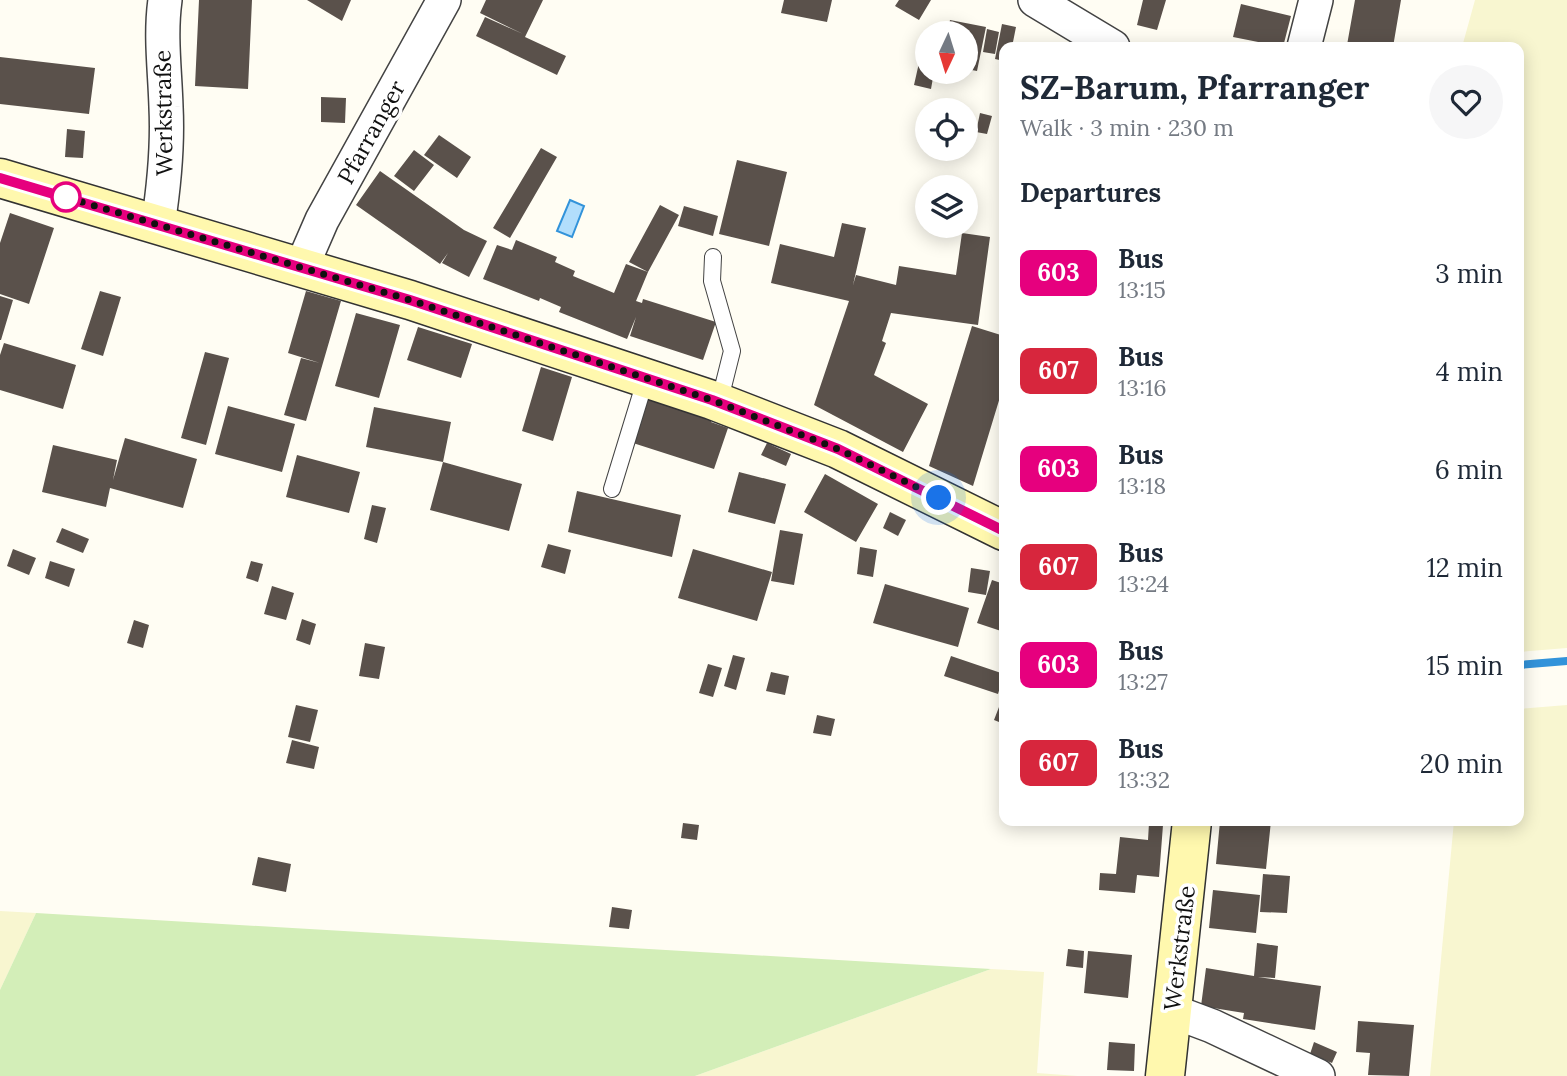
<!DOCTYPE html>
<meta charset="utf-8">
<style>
body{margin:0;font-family:Lora,serif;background:#f6f6f7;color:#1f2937;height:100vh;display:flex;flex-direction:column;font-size:26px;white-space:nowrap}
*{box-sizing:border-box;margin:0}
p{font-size:23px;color:#747a83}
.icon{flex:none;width:38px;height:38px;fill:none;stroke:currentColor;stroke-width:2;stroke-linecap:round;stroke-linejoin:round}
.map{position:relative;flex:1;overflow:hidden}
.side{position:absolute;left:999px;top:42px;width:525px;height:784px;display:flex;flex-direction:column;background:#fff;border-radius:14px;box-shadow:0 4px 18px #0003}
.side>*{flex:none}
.badge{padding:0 14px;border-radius:10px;font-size:24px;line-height:46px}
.needle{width:46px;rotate:184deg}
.tools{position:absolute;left:915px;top:21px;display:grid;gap:14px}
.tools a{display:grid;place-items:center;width:63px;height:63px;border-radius:50%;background:#fff;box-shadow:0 4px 18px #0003;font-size:35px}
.you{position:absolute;width:35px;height:35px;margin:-18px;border:5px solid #fff;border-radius:50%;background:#1a73e8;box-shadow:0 0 0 10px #1a73e833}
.map>.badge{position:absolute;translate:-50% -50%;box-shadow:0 0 0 4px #fff}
h2{padding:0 21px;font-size:26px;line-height:63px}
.round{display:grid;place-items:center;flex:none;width:74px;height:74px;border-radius:37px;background:#f6f6f7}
.head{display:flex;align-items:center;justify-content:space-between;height:119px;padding:0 21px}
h1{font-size:33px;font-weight:700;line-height:52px}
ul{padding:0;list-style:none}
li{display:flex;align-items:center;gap:21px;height:98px;padding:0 21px}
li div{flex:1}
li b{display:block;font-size:26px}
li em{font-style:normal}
li .badge{min-width:77px;font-weight:700;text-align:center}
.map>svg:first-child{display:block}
.farmland{fill:#f8f6d0}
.green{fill:#d3eeb8}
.water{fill:#b2defc;stroke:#3293da;stroke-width:2}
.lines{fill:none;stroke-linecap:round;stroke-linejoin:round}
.stream{stroke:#3293da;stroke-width:8}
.building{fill:#5a514b}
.service-casing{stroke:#434343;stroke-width:18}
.minor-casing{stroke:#434343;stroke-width:36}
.secondary-casing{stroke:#323232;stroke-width:41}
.service{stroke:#fff;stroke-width:16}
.minor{stroke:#fff;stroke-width:33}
.secondary{stroke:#fff8ae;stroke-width:38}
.line-casing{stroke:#fff;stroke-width:16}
.line{stroke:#e6007e;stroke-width:10}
.walk{stroke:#101010;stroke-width:7;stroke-dasharray:0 12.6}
.stop-dot{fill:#fff;stroke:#e6007e;stroke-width:3.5}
.labels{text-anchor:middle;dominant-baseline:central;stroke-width:7;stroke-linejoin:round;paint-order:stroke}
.street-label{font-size:23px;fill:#101010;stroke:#fff}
</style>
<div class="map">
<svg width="1567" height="1076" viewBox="0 0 1567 1076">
<rect width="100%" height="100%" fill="#fffdf3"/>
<!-- farmland -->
<path class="farmland" d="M1475,0H1567V648L1519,652V47H1462Z
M1567,705V1076H1430L1454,821H1519V709Z
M0,911L36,913L0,990Z
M991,969L1044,972L1037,1073L1078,1076H695Z"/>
<!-- green -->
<path class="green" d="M36,913L991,969L695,1076H0V990Z"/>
<!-- water -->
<path class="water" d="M570,200L584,206L572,237L557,231Z"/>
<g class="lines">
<!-- stream -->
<path class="stream" d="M1519,665L1567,661"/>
</g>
<!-- building -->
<path class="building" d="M199,0H252L248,89L195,86Z
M307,0H351L342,21Z
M486,0H543L525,37L566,56L557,75L476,36L485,17L523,34L480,13Z
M784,0H832L827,22L781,13Z
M899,0H931L919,20L895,6Z
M1143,0H1166L1157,30L1137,25Z
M1355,0H1401L1393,47L1347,45Z
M1241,4L1291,16L1283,47L1233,37Z
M950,20L986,27L977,71L966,69V33H947Z
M1002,24L1016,27L1012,47H1004V61L995,59Z
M987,29L999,32L995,54L983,52Z
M921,54L928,55V72H934L931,89L914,85Z
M0,57L95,68L89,114L0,104Z
M321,97L346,98L345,123L321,122Z
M980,113L992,116L987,134L976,132Z
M67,129L85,131L83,158L65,157Z
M439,135L471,157L457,178L424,155Z
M541,148L557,157L510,238L493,228Z
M414,150L434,165L414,191L394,176Z
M737,160L787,172L769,246L719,234Z
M380,171L464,230L487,241L469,277L442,263L448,253L440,264L356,205Z
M660,205L679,215L648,272L636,301L642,303L643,299L716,322L703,360L630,336L636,317L627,339L559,312L561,307L540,298L539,301L483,279L497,245L512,250L516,240L557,257L555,262L575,271L573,276L614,293L626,264L648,272L629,262Z
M684,206L718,216L713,236L678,226Z
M10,213L54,228L29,304L0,294V243Z
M842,223L866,228L853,285L856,275L896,285L899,266L956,275L962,233L990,237L978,325L891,313L882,341L886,343L874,375L928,404L903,452L814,405L849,301L771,283L780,244L834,257Z
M100,291L121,297L103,356L81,349Z
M306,291L341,301L306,421L284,415L301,358L320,363L288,353Z
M0,296L13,300L1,340H0Z
M356,313L400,325L379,398L335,386Z
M972,326L1004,336V384L973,486L929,466Z
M418,327L472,344L461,378L407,360Z
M4,343L76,365L63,409L0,390V355Z
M205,352L229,358L206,445L181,438Z
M541,367L572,377L553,441L522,431Z
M647,398L712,418L711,422L728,428L714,469L633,443Z
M228,406L295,424L282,472L215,454Z
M374,407L451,422L443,462L366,447Z
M125,438L197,459L183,508L110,488L106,507L42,492L53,445L117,460L113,480Z
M767,443L791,454L786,466L761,455Z
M297,455L360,472L349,513L286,497Z
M443,462L522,484L509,531L430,510Z
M739,472L786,484L775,524L728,512Z
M825,474L878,504L856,542L804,512Z
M577,491L681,515L672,557L568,532Z
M372,505L386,508L377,543L364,539Z
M890,512L906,520L898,536L883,528Z
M62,528L89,539L83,553L56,542Z
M780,530L803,534L794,585L771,581Z
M548,544L571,550L565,574L541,567Z
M860,547L877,550L873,577L857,574Z
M13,549L36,558L29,575L7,566Z
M693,549L772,572L757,621L678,598Z
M50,561L75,569L69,587L45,578Z
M251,561L263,564L258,582L246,578Z
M971,568L990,571L986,595L968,592Z
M992,580L1004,584V632L977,623Z
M885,584L969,608L958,647L873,623Z
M272,586L294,593L286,620L264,614Z
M302,619L316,624L310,645L296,640Z
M134,620L149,625L143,648L127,643Z
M365,643L385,647L379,679L359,676Z
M733,655L745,658L736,690L724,686Z
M951,656L1004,674L998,694L944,676Z
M708,664L722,668L713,697L699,693Z
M771,672L789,676L785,695L766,691Z
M1004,694V724L994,720Z
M296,705L318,710L310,742L288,737Z
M817,715L835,719L831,736L813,733Z
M292,740L319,747L314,769L286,763Z
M1220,821H1271L1266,869L1216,864Z
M683,823L699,825L697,840L681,838Z
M1149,823L1163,825L1159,877L1137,875L1135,893L1099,890L1100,873L1116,874L1120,837L1148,840Z
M258,857L291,864L286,892L252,885Z
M1263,874L1290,876L1287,913L1260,912Z
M1213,890L1260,895L1256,933L1209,928Z
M612,907L632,910L629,929L609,927Z
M1257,943L1278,946L1275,978L1258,977L1321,986L1315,1030L1243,1019L1244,1013L1201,1006L1206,968L1254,976Z
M1068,949L1084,951L1083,968L1066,966Z
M1088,951L1132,955L1128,998L1084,993Z
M1358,1021L1414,1025L1409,1076L1368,1075L1370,1053L1356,1052Z
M1109,1042L1135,1044L1134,1071L1107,1070Z
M1314,1042L1337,1052L1332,1063L1310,1054Z"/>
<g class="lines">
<!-- service casing -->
<g class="service-casing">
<path id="service" d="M713,257L712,281L732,351L719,403
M612,489L646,378"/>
</g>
<!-- minor casing -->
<g class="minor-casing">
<path id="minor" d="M1035,0L1113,47
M1304,47L1316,0
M158,225C164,186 168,147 166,107C165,71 160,36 165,0
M302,266L322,220L444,0
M1172,1011L1212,1026L1318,1076"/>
</g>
<!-- secondary casing -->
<g class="secondary-casing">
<path id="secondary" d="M0,178L410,300L712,400L838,449L1004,531
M1165,1076L1192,821"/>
</g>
<!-- service -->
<use href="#service" class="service"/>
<!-- minor -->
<use href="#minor" class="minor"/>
<!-- secondary -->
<use href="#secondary" class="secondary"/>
</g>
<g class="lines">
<!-- line casing -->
<g class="line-casing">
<path id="line" d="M0,178L410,300L712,400L838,449L1004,531"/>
</g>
<!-- line -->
<use href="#line" class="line"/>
<!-- walk -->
<path class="walk" d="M66,197L62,196L410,300L712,400L838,449L939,498"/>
</g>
<!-- markers -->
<circle class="stop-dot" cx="66" cy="197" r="14"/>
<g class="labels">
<!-- street labels -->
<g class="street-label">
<text transform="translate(163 113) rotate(-91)">Werkstraße</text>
<text transform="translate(371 132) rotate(-61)">Pfarranger</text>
<text transform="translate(1179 948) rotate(-83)">Werkstraße</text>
</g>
</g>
</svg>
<div class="tools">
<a><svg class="needle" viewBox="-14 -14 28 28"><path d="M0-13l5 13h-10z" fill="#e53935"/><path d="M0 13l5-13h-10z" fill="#747a83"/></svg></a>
<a><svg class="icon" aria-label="locate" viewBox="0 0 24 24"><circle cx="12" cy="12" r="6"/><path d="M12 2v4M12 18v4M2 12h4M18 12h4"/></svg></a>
<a><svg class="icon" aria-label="layers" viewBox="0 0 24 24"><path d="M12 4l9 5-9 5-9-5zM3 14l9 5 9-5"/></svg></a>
</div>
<div class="you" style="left:939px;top:498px"></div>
<section class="side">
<div class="head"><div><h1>SZ-Barum, Pfarranger</h1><p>Walk · 3 min · 230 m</p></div><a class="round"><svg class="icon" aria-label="heart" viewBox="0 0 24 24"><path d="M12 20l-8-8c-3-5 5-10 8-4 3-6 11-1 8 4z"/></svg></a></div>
<h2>Departures</h2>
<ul>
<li><span class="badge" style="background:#e6007e;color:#fff">603</span><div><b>Bus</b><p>13:15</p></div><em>3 min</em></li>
<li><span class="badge" style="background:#d7263d;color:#fff">607</span><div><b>Bus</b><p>13:16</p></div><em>4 min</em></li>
<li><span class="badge" style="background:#e6007e;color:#fff">603</span><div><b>Bus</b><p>13:18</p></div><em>6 min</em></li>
<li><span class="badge" style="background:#d7263d;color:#fff">607</span><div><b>Bus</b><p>13:24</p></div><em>12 min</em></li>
<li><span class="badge" style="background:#e6007e;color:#fff">603</span><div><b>Bus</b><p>13:27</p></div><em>15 min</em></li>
<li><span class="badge" style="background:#d7263d;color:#fff">607</span><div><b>Bus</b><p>13:32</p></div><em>20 min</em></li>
</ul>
</section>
</div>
